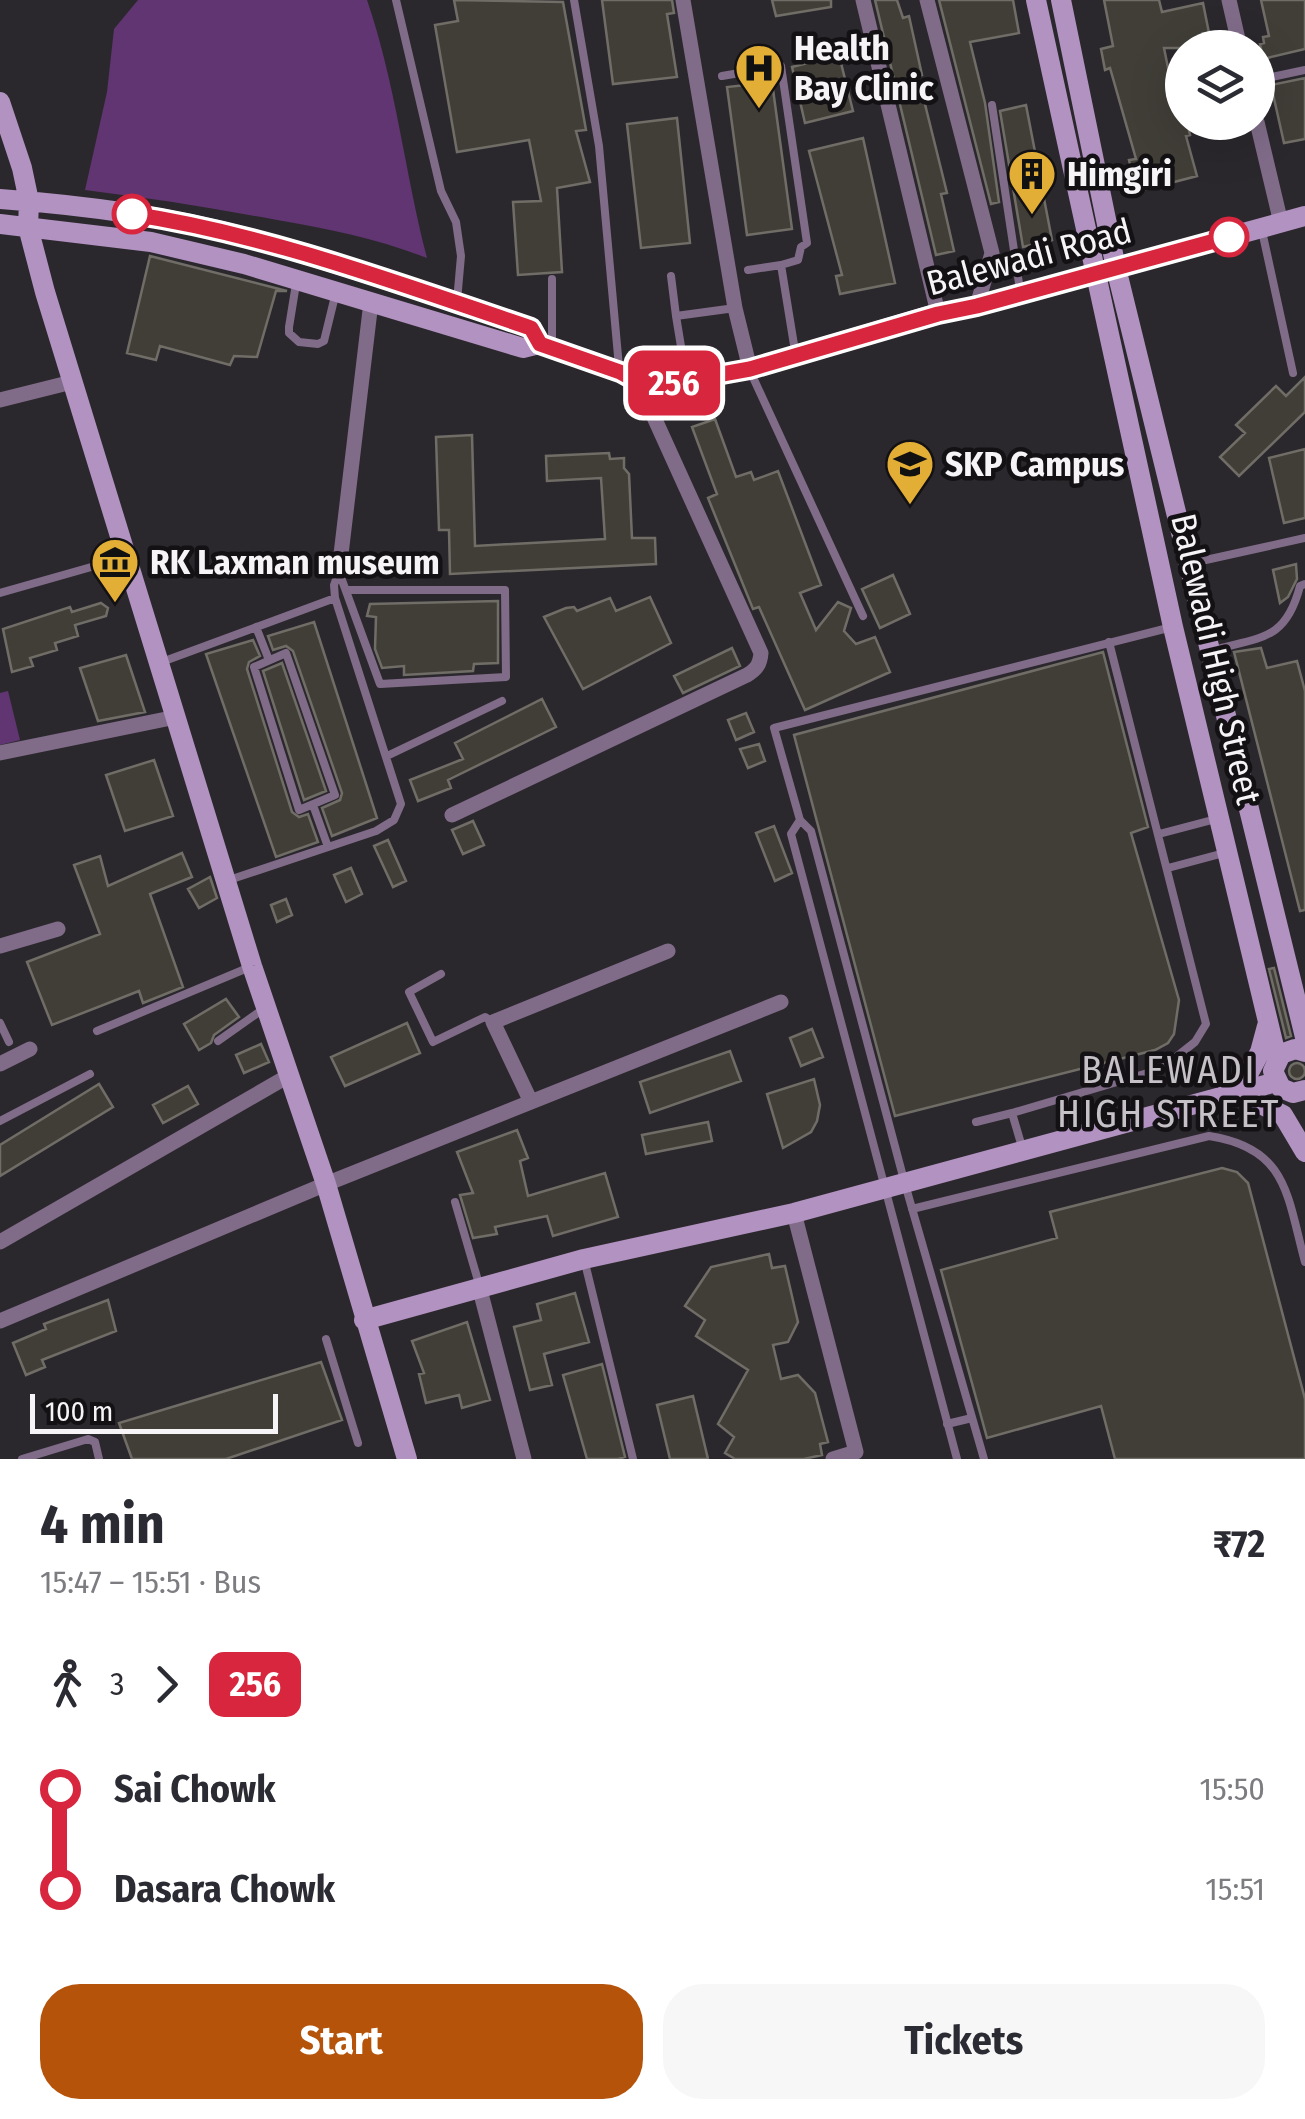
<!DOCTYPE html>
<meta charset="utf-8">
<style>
body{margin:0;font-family:"Fira Sans Condensed",sans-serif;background:#f7f7f7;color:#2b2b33;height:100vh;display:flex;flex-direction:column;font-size:38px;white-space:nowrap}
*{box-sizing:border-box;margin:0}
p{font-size:32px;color:#7c7c81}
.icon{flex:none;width:55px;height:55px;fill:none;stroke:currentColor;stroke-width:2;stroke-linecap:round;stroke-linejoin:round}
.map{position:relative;height:1459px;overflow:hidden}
.side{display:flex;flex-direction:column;background:#fff;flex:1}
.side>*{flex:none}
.badge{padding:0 20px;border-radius:15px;font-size:35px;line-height:65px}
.buttons{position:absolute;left:1165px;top:30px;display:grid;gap:20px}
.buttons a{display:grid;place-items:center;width:110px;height:110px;border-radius:50%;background:#fff;box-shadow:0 10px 40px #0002;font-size:50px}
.scale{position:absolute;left:30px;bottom:25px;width:248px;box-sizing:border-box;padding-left:10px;border:5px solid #f6f4f7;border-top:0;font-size:28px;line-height:35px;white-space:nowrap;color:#f6f4f7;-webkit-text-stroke:8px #131114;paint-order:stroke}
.map>.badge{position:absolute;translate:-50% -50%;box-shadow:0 0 0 5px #fff}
.legs{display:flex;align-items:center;gap:15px;height:110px;padding:0 40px;font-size:32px}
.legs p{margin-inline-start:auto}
.overview{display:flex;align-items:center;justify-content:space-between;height:170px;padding:0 40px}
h1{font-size:55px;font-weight:700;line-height:75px}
.action{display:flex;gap:20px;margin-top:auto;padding:20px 40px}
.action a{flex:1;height:115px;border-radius:40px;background:#b45309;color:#fff;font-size:40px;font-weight:700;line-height:115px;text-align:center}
.action a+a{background:#f7f7f7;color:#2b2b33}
ul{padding:0 40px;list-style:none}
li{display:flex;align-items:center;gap:35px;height:100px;font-size:38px}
li i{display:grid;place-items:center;width:15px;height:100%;margin:0 12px;background:currentColor}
li i::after{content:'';width:25px;height:25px;margin:-12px;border:8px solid;border-radius:50%;background:#fff}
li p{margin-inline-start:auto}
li:first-child i{background:linear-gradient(#0000 50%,currentColor 0)}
li:last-child i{background:linear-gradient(currentColor 50%,#0000 0)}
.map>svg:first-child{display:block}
.green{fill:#603572}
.building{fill:#413e38;stroke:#706d67;stroke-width:2.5}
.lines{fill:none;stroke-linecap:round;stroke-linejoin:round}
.lane{stroke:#806c89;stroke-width:8}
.street{stroke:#806c89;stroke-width:15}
.secondary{stroke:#b192c0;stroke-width:20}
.line-1-casing{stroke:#fff;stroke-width:22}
.line-1{stroke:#d7263d;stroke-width:15}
.stop-1-dot{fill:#fff;stroke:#d7263d;stroke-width:5}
.labels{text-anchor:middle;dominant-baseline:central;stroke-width:9;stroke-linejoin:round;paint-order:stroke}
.poi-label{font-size:35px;font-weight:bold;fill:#f6f4f7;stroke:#131114;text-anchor:start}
.street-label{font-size:35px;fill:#f6f4f7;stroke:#131114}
.neighbourhood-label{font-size:38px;letter-spacing:2.5px;fill:#c5c1c7;stroke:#131114}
</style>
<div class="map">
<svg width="1305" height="1459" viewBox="0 0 1305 1459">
<rect width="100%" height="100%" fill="#2b282d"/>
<!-- green -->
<path class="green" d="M138,0H367C396,84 405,174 427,258C378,239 329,229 277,220C213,208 150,198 85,190L107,92L114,29Z
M8,691L20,740L0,745V693Z"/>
<!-- building -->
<path class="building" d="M454,0L563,2L586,130L576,131L590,182L557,188L562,272L518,275L513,202L541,201L529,140L457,152L435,25L458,21Z
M602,0H672L674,13L667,14L677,77L613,84Z
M772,0H831V7L776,16Z
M875,0H897L903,18L909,16L922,75L918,76L947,193L941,194L954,251L936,255Z
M939,0H1013L1019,33L970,42L985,103L999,202L991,204Z
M1104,0H1159L1162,12L1203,3L1212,48H1164L1177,112L1182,110V122H1187L1190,135L1186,136L1197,176L1136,192L1129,160L1136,159L1110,68L1105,70L1101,49L1113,46Z
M1261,0H1305V49L1263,59L1260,44L1264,43L1263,37L1269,36Z
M839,55L853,111L805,123L792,67Z
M1305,78V139L1284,143L1271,85Z
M772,82L792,229L747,235L727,87Z
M1026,105L1052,240L1023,247L1000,111Z
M677,118L690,243L641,248L627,124Z
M863,138L895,283L840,294L836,276L842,275L809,151Z
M150,256L287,291H276L257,357L234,356L230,365L160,346L156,360L127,353Z
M1305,377V412L1239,476L1220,457L1245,433L1236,425L1276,386L1286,396Z
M715,419L736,477L751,472L754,480L778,471L821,585L800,593L816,630L838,602L851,608L844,631L856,644L875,637L890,672L805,710L759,607L753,609L708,498L717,494L692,427Z
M472,435L475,546L605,539L601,478L547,481L546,456L609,453L610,459L624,458V468L629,474L632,538H655L656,564L450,574L449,530H439L436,437Z
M1305,449V518L1284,523L1269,458Z
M1296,564L1297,579L1288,597L1280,603L1273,570Z
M893,575L910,614L880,628L862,589Z
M650,597L671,643L583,689L544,617L566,608L574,607L577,611L610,598L616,611Z
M498,601V663L474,664L473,671L404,675V666L382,668L375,649L376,617L367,616L370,604Z
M101,603L108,608L106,616L75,625L78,636L55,643L57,650L30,658L33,666L12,672L3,629L70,607L72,612Z
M314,622L377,818L332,836L322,808L340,800L342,793L293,651L286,646L273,650L268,636Z
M253,640L260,656L249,662L247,669L292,812L299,817L308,814L318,842L276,857L206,654Z
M732,648L740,666L683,693L674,676Z
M1261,648L1267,668L1297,661L1305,691V910L1300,911L1234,652Z
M1103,652L1148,827L1131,833L1179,1000L1174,1034L1168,1043L1155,1050L895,1116L794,735Z
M126,655L145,712L98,721L80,668Z
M282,663L326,791L304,800L263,671Z
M542,699L556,727L448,780L451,788L418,801L410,780L463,759L455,743Z
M746,713L754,732L736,740L728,720Z
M759,744L765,761L748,768L740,749Z
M154,760L173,816L125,831L106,775Z
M473,821L484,845L463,854L452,830Z
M774,826L792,873L775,881L756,833Z
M388,840L406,881L393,887L374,846Z
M182,853L192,877L150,894L183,987L143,1003L139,991L52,1025L27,962L100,934L74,865L100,856L108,886Z
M351,868L362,894L346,902L334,875Z
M210,877L217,898L199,908L188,889Z
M286,899L292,915L277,922L271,905Z
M1274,968L1291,1036L1286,1038L1269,969Z
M226,999L239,1017L214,1035L211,1043L199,1050L184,1024Z
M407,1023L420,1053L345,1086L331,1057Z
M812,1029L823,1057L801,1066L790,1038Z
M261,1044L269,1062L244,1073L236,1055Z
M730,1051L741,1081L650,1113L640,1082Z
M1289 1071a8 8 0 1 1 16 0a8 8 0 1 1-16 0Z
M814,1079L820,1105L817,1121L811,1132L783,1148L767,1094Z
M99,1084L113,1107L0,1176V1145Z
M188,1086L198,1104L163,1123L153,1105Z
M708,1122L712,1141L646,1154L642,1135Z
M517,1130L528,1158L520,1161L528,1196L605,1173L618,1217L553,1236L547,1216L495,1227L497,1234L473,1238L460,1195L473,1193L457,1152Z
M1222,1168L1237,1172L1248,1183L1305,1399V1459H1115L1101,1406L987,1438L941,1270L1057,1238L1050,1212Z
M769,1254L772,1268L785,1266L798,1322L788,1342L773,1345L781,1379L798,1375L815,1393L828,1442L820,1444L822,1455L804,1459H735L725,1453L734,1437L718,1424L748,1370L696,1336L705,1320L685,1306L711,1267Z
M575,1293L589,1342L544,1354L552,1385L530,1390L514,1327L541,1320L537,1304Z
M108,1300L116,1331L42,1360L45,1367L26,1375L13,1343L46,1329L44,1324Z
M467,1322L490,1400L462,1408L459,1395L426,1403L419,1374L424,1373L412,1341Z
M321,1362L342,1420L226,1459H132L119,1423Z
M602,1364L625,1457L618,1459H587L563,1375Z
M693,1396L708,1459H670L657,1405Z"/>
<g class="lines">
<!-- lane -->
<path class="lane" d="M396,0L441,191L456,222L461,256L457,301
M574,0L599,146L619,367
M722,76L781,66L807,243L801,247L798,260L781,265L795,351
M1258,80L1305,70
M992,105L1020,290
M1262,231L1293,373
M748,270L781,265
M671,276L676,316
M552,279V344
M296,284L289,327V333L299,342L318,344L324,341L335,296
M751,373L863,616
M686,377L676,316L735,308
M1192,563L1305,538
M339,572L380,684L506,677L505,590H347
M0,593L123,558
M256,627L269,660
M1213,650C1262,637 1286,640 1300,586L1305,584
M286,653L335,795L299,810L254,667Z
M159,663L335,598
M387,756L502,701
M313,805L328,847
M800,820L774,728L1172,627
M1159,834L1216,819
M1168,868L1224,853
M226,881L376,831L394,820L401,804L335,598L334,585L339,571
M441,974L409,992L433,1042L485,1017L493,1022
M0,1023L9,1042
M97,1031L250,967
M218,1041L262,1010
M0,1121L90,1074
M976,1122L1012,1113
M1022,1147L1012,1113L1161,1069L1195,1042L1206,1024L1109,642
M455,1202L479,1284
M912,1209L1209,1136C1288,1148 1287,1196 1305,1262
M584,1259L633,1459
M326,1339L358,1443
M947,1424L972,1418
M22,1459L88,1439L95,1442L99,1459
M957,1459L791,834L800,820L811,831L905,1184L984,1459"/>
<!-- street -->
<path class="street" d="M683,0L735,308L750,369
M863,0L938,313
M927,0L992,253L977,306
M1229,0L1240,48
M1257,122L1281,223
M0,400L72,382
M339,571L371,302
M0,753L176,717
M452,815L747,675C757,669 760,664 761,653L638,382
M0,946L58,929
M0,1064L30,1049
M531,1102L493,1022L668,951
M794,1213L856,1452L833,1459
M0,1242L290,1075
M480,1290L524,1459
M0,1321L326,1184L781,1002"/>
<!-- secondary -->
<path class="secondary" d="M1036,0L1173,627L1277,1059
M1061,0L1116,268L1305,1037
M0,102L22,168L29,201L28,227L45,292L252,966L326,1184L407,1459
M0,199C80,205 163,215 241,236C338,262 435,296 531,328L539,344
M0,224L151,242L244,264L523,348L539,344L619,371L638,382L667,384L750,369L938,313L977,306L1305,216
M1305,1052L1295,1049L1281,1054L1273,1071L1281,1088L1293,1093L1305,1090
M1238,1093L1283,1115L1305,1152
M1238,1093L1260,1052L1267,1026
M364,1320L584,1259L794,1213L1276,1082"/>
</g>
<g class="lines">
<!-- line-1 casing -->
<g class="line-1-casing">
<path id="line-1" d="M132,214C269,235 400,284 531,328L540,344L620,372L638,382L667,384L750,369L938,314L977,306L1229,237"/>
</g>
<!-- line-1 -->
<use href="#line-1" class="line-1"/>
</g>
<!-- icons -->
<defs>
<g id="hospital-pin" transform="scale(2.5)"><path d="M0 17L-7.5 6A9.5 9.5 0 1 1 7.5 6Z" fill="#e3ae35" stroke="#131114"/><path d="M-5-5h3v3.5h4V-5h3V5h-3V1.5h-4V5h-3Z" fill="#111"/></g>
<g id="building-pin" transform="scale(2.5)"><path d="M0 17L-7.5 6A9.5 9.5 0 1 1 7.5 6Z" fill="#e3ae35" stroke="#131114"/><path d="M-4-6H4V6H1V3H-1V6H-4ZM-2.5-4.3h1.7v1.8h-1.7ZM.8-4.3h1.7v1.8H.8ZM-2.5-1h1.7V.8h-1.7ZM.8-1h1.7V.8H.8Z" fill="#111"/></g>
<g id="university-pin" transform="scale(2.5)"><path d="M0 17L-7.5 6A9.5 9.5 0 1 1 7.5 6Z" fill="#e3ae35" stroke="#131114"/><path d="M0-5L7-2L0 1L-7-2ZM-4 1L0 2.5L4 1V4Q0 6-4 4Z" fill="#111"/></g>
<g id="museum-pin" transform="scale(2.5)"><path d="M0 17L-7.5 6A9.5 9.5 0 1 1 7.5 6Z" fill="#e3ae35" stroke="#131114"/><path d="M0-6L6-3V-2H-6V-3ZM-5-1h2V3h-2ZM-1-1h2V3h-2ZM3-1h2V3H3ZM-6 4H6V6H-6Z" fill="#111"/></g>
</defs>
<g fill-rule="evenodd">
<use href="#hospital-pin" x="759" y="68"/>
<use href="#building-pin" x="1032" y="174"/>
<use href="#university-pin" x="910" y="464"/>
<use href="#museum-pin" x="115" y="562"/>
</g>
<!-- markers -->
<g class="stop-1-dot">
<circle cx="132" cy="214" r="18"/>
<circle cx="1229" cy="237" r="18"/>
</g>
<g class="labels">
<!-- poi labels -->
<g class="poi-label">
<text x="794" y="48">Health<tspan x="794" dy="40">Bay Clinic</tspan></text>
<text x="1067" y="174">Himgiri</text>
<text x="945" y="464">SKP Campus</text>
<text x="150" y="562">RK Laxman museum</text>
</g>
<!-- street labels -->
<g class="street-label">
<text transform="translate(1029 257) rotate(-15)">Balewadi Road</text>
<text transform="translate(1216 659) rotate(77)">Balewadi High Street</text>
</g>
<!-- neighbourhood labels -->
<g class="neighbourhood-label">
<text x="1169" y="1070">BALEWADI<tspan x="1169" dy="44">HIGH STREET</tspan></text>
</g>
</g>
</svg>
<div class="buttons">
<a><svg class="icon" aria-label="layers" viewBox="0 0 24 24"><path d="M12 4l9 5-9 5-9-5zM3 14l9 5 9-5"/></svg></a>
</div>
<div class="scale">100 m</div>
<b class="badge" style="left:674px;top:383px;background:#d7263d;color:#fff">256</b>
</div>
<section class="side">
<div class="overview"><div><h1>4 min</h1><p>15:47 – 15:51 · Bus</p></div><b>₹72</b></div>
<div class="legs"><svg class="icon" aria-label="walk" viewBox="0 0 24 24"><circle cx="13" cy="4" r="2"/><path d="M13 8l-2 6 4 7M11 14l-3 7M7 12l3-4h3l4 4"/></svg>3<svg class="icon" aria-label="forward" viewBox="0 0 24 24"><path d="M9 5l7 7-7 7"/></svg><b class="badge" style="background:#d7263d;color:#fff">256</b></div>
<ul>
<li><i style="color:#d7263d"></i><b>Sai Chowk</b><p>15:50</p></li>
<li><i style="color:#d7263d"></i><b>Dasara Chowk</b><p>15:51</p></li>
</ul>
<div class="action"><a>Start</a><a>Tickets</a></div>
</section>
